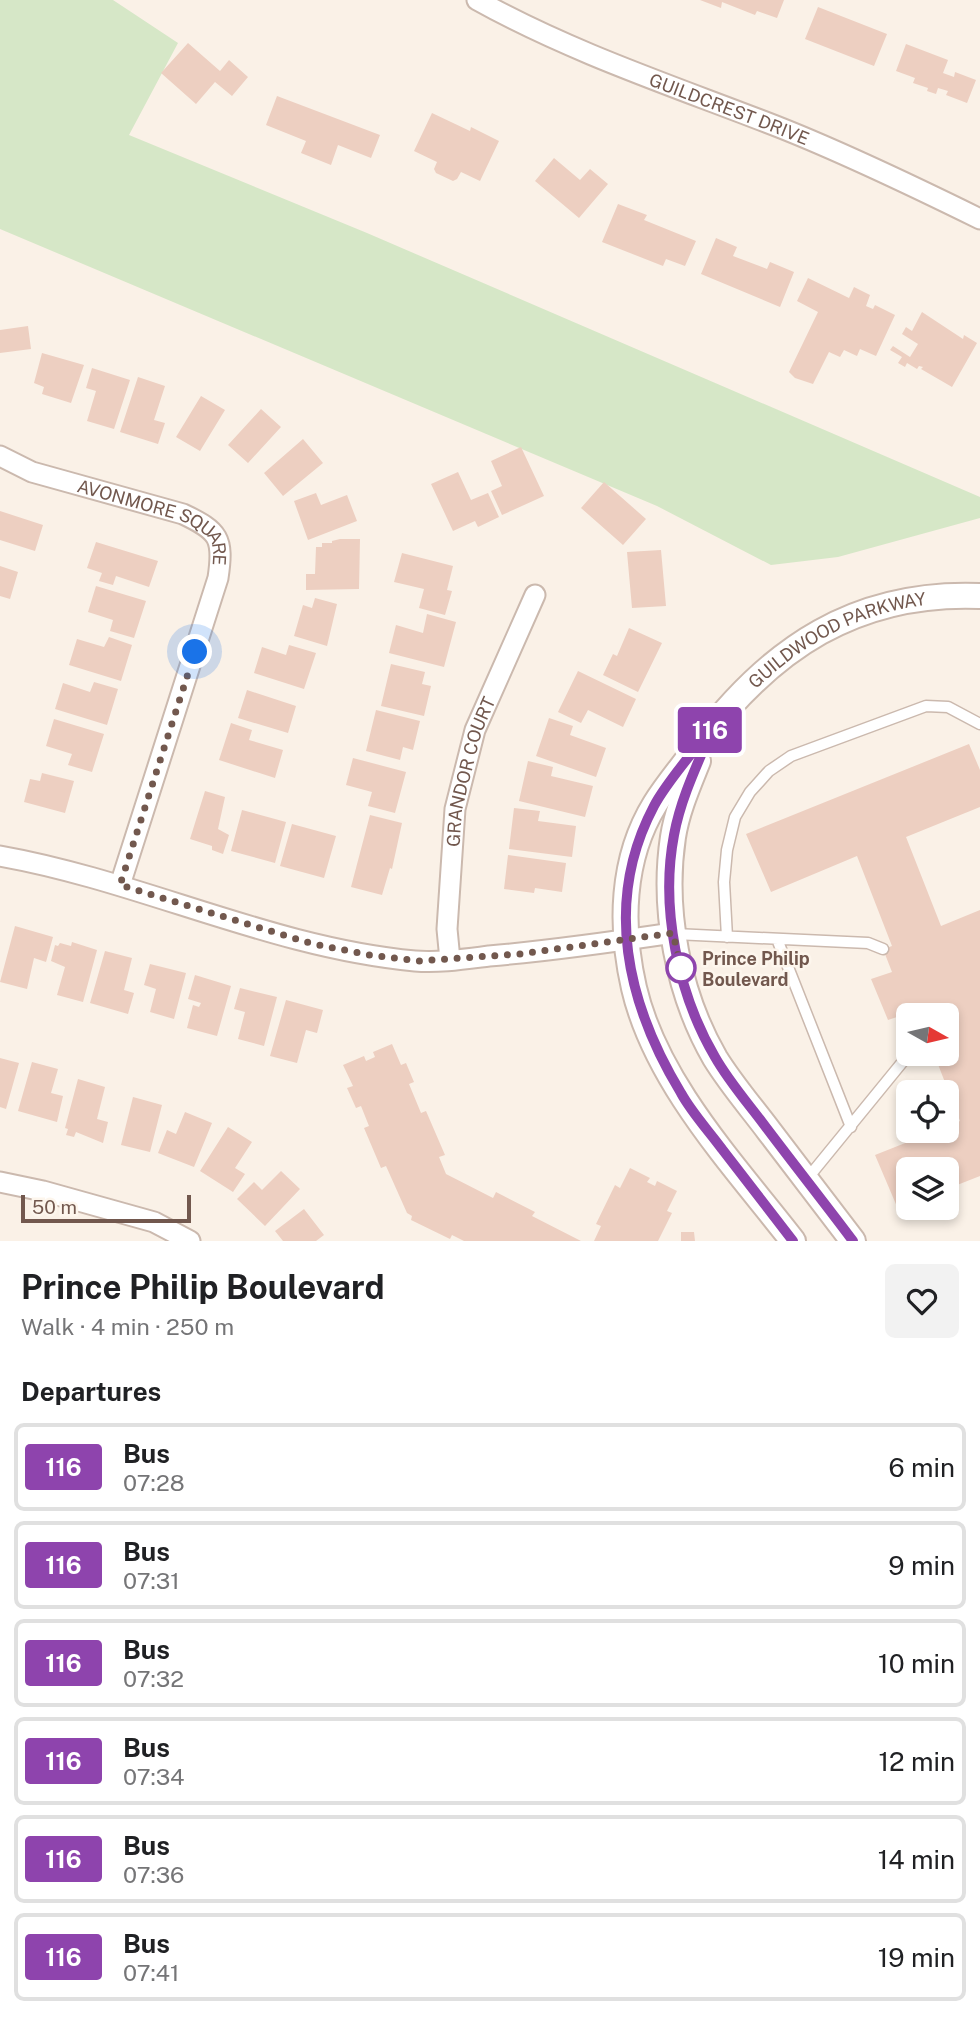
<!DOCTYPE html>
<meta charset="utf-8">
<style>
body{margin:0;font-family:"Public Sans",sans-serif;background:#f2f2f2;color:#202124;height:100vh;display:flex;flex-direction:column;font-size:26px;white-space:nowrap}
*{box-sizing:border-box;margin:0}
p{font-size:23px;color:#757577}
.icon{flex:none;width:38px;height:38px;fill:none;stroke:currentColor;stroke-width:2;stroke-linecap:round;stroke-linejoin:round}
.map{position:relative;height:1241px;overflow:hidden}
.drawer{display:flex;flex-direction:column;background:#fff;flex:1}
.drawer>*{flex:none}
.badge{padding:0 14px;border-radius:5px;font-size:24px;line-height:46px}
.needle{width:46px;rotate:98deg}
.fabs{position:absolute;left:896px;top:1003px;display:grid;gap:14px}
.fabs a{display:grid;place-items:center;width:63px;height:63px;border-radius:10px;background:#fff;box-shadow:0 4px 10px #0003;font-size:35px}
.scale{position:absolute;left:21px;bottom:18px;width:170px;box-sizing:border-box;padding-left:7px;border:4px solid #72584e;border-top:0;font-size:19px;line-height:24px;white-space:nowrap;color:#72584e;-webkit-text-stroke:5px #fdf6ed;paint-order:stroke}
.you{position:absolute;width:35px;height:35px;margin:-18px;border:5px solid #fff;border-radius:50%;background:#1a73e8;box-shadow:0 0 0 10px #1a73e833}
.map>.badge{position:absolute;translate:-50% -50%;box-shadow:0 0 0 4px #fff}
h2{padding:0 21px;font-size:26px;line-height:63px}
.round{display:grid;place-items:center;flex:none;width:74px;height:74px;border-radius:10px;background:#f2f2f2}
.summary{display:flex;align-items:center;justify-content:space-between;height:119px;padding:0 21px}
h1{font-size:33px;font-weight:700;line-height:52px}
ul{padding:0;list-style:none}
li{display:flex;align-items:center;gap:21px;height:88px;margin:0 14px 10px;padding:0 7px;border:4px solid #e0e0e0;border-radius:10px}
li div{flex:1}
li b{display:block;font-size:26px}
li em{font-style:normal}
li .badge{min-width:77px;font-weight:700;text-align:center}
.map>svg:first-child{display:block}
.green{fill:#d6e7c7}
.building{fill:#edcfc1}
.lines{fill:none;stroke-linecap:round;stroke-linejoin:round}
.service-casing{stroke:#cbb9ae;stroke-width:13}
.minor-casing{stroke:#cbb9ae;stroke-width:23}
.tertiary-casing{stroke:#cbb9ae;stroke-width:28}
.service{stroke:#fff;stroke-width:10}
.minor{stroke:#fff;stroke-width:19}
.tertiary{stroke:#fff;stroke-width:24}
.line-casing{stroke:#fff;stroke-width:16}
.line{stroke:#8e44ad;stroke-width:10}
.walk{stroke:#72584e;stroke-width:7;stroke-dasharray:0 12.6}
.stop-dot{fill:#fff;stroke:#8e44ad;stroke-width:3.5}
.labels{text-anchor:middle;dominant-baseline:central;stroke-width:5;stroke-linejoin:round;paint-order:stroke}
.street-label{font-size:18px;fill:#72584e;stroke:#fdf6ed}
.stop-label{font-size:18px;font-weight:bold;fill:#72584e;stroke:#fdf6ed;text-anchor:start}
</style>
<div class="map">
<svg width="980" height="1241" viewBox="0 0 980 1241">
<rect width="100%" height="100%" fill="#faf1e7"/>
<!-- green -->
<path class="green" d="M0,0H113L178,43L129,135L367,233L980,497V518L838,557L771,565L657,506L0,229Z"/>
<!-- building -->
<path class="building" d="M700,0H784L777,18L757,11L755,15L722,2L721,8Z
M818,7L887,34L874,66L805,39Z
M188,43L220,71L229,60L248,77L232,96L215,82L196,104L161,73Z
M906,44L948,60L943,73L954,77L955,72L976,80L967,103L946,95L948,91L938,88L936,94L927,91L928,88L913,83L915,78L896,71Z
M277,96L380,135L371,158L338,145L331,165L301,153L306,141L266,125Z
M432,113L470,131L471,127L499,141L480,181L461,172L457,179L453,181L436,173L434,169L437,162L414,151Z
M554,158L580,180L590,169L608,184L579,218L535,181Z
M618,204L647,215L644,220L696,241L685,266L666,259L663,266L602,242Z
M716,238L737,247L733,256L767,269L770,262L794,272L780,307L701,274Z
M808,278L849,298L854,287L870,295L866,306L873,309L875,305L895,315L876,356L860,349L857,356L844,350L840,357L829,352L813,384L795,378L789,372L818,312L797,301Z
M922,312L963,339L964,335L977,343L952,387L921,369L923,367L919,366L917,369L907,363L905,367L898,363L902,357L890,350L893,346L910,357L918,344L902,334L906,327L912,331Z
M28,326L31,349L0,353V330Z
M42,353L84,365L71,403L42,394L44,387L34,383Z
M92,368L130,380L114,429L87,421L96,391L86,388Z
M138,377L165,386L154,420L165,423L158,444L120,432Z
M201,396L225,410L200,451L176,437Z
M261,409L281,427L248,463L228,445Z
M303,439L323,463L283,496L264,473Z
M521,447L544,496L502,515L491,491L502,486L491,461Z
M458,472L471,500L488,493L499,517L478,527L475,521L453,531L431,484Z
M604,482L646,519L623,545L581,508Z
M316,493L321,505L347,495L357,521L308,540L294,501Z
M0,511L43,525L35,551L0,540Z
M340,539H360L359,589L306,590V574H315L316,547H322V543H332V541Z
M96,542L158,561L149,587L116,576L113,585L99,581L102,573L87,568Z
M661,550L666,606L632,608L627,552Z
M402,553L453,566L447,590L452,591L445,615L419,608L424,589L394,582Z
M0,566L18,572L10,599L0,596Z
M96,586L146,601L134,638L110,631L113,620L88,612Z
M315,598L337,604L327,646L294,636L303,605L312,608Z
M427,614L456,622L444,667L389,653L396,625L423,633Z
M629,628L662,643L638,692L603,675L613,654L617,656Z
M109,637L132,645L121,681L69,665L77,639L104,647Z
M289,645L316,653L304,689L254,673L262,647L286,655Z
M391,664L425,672L422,684L431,686L424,716L381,706Z
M578,671L636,699L623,727L588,710L581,723L558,712Z
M94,682L118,689L107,725L55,709L63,683L90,692Z
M247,690L296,706L288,733L238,718Z
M376,710L420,721L413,750L403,747L400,760L366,751Z
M549,718L573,726L570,735L606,748L596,777L536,756Z
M54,719L104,734L92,772L68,765L72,754L46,746Z
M231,723L252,730L249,740L283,750L275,778L219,760Z
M969,744L980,770V807L906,837L941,926L980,910V1176L947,1189V1169H908V1205L898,1209L875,1155L938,1130H947V1127L960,1121L934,1054H947V1015L909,1013L888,1020L871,979L892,972L883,949L892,946L857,856L771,892L746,834Z
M353,758L406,772L395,813L368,806L372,792L346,785Z
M528,761L553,767L551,776L593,786L585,817L519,801Z
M42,773L74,781L65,813L24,802L30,779L40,781Z
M205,791L225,797L218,829L229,835L223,854L212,850V846L190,839Z
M514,808L540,811L538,821L576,826L572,857L509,849Z
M242,810L286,822L275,863L231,851Z
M370,815L402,823L392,869L390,868L382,895L351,887Z
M292,824L336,836L324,878L280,866Z
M508,855L566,863L562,892L535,888L534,893L504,889Z
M15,926L53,937L46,962L34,958L27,989L0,982Z
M72,942L97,950L83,1002L57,995L65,967L51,961L55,945L58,946L60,943L71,946Z
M105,951L132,958L124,990L134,993L128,1014L90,1003Z
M150,964L186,973L174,1019L150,1012L156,989L144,985Z
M195,975L231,986L217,1036L187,1028L193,1005L199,1007L201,1003L188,999Z
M240,988L277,997L264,1046L238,1039L245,1012L234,1009Z
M286,1000L323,1010L317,1033L306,1030L297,1063L270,1056Z
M392,1044L401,1065L406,1063L414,1082L409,1084L421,1113L426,1111L445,1155L439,1157L446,1174L493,1198L496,1192L535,1212L532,1216L581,1241H464L452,1235L450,1239L411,1220L412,1216L407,1213L386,1166L381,1168L364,1128L369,1126L361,1106L356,1108L347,1088L353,1086L343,1065L364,1056L366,1061L375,1057L373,1052Z
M0,1058L19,1063L6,1109L0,1107Z
M32,1062L58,1069L51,1093L63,1096L57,1122L18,1111Z
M78,1079L105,1087L97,1119L108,1122L103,1143L76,1132L74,1137L66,1135L68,1129L65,1128Z
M133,1097L162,1105L150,1152L121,1145Z
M185,1112L212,1123L194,1167L158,1153L167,1130L176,1134Z
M228,1127L252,1142L235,1168L245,1174L233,1192L200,1171Z
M630,1168L650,1178L647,1182L655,1186L657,1181L677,1191L667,1211L672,1213L658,1241H594L601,1226L596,1224L615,1185L620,1188Z
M281,1171L300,1189L265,1226L237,1199L254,1182L262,1190Z
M304,1209L324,1235L316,1241H283L275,1231Z
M681,1232H694L695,1241H681Z"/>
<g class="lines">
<!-- service casing -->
<g class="service-casing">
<path id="service" d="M675,934L868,943L883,949
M727,937L724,882L727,850L735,817L750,792L769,771L791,756L926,706L948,707L980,724
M777,939L851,1127
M807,1179L909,1054"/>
</g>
<!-- minor casing -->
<g class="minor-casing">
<g id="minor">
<path id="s1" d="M477,0C574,54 679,88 781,128C849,155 915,187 980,219"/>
<path id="s2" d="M0,456L32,472L183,514C219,531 224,538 218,578L120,885"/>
<path d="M0,856C141,881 272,948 415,961C439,963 465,959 489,956C550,951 612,942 673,933"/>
<path id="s3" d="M450,960L447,929L455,809L475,730L535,595"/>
<path d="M0,1182L43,1191L154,1222L190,1241"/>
</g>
</g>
<!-- tertiary casing -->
<g class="tertiary-casing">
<g id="tertiary">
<path d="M698,761C688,786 677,811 673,837C662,910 678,994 715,1058C731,1084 751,1107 769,1131C797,1168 825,1204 853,1241"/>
<path id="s4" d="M793,1241C735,1166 656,1083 634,988C620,927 621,859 655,804C668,783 685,764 699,744C771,648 856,591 980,596"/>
</g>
</g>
<!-- service -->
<use href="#service" class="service"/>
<!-- minor -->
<use href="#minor" class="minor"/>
<!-- tertiary -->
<use href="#tertiary" class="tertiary"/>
</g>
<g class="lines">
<!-- line casing -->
<g class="line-casing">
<path id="line" d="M793,1241C769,1210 745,1179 722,1149C708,1130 692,1113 681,1093C627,1004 603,902 654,806C667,781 696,749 714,725C699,761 681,797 674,835C660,908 678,994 715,1057C728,1080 746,1101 762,1122C792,1162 823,1201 853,1241"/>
</g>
<!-- line -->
<use href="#line" class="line"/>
<!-- walk -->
<path class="walk" d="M195,652L120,885L313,944L370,955L419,961L520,954L673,933L682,973L681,968"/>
</g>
<!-- markers -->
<circle class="stop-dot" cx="681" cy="968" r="14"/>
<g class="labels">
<!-- street labels -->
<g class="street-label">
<text stroke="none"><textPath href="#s1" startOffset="275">GUILDCREST DRIVE</textPath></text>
<text stroke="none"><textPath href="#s2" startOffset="173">AVONMORE SQUARE</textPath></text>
<text stroke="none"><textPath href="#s4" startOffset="744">GUILDWOOD PARKWAY</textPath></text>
<text stroke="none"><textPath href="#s3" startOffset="191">GRANDOR COURT</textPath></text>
</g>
<!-- stop labels -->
<g class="stop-label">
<text x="702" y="958">Prince Philip<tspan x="702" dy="21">Boulevard</tspan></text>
</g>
</g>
</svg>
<div class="fabs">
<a><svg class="needle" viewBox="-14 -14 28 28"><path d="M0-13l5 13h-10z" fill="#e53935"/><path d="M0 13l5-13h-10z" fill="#757577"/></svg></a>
<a><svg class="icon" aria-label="locate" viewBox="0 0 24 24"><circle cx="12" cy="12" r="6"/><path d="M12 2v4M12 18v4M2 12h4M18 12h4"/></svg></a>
<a><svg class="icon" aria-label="layers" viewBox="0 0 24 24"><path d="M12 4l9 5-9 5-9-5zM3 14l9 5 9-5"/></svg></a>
</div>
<div class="scale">50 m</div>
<div class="you" style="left:195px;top:652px"></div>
<b class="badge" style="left:710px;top:730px;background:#8e44ad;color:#fff">116</b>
</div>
<section class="drawer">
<div class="summary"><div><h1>Prince Philip Boulevard</h1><p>Walk · 4 min · 250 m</p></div><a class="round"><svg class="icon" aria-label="heart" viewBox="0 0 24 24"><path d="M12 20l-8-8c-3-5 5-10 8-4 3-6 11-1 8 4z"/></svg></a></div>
<h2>Departures</h2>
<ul>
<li><span class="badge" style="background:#8e44ad;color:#fff">116</span><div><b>Bus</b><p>07:28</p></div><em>6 min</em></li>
<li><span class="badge" style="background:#8e44ad;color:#fff">116</span><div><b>Bus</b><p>07:31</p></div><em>9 min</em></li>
<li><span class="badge" style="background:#8e44ad;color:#fff">116</span><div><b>Bus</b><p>07:32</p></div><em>10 min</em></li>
<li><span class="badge" style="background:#8e44ad;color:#fff">116</span><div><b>Bus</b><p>07:34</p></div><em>12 min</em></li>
<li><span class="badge" style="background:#8e44ad;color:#fff">116</span><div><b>Bus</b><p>07:36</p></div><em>14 min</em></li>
<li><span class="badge" style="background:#8e44ad;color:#fff">116</span><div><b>Bus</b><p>07:41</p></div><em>19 min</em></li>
</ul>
</section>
